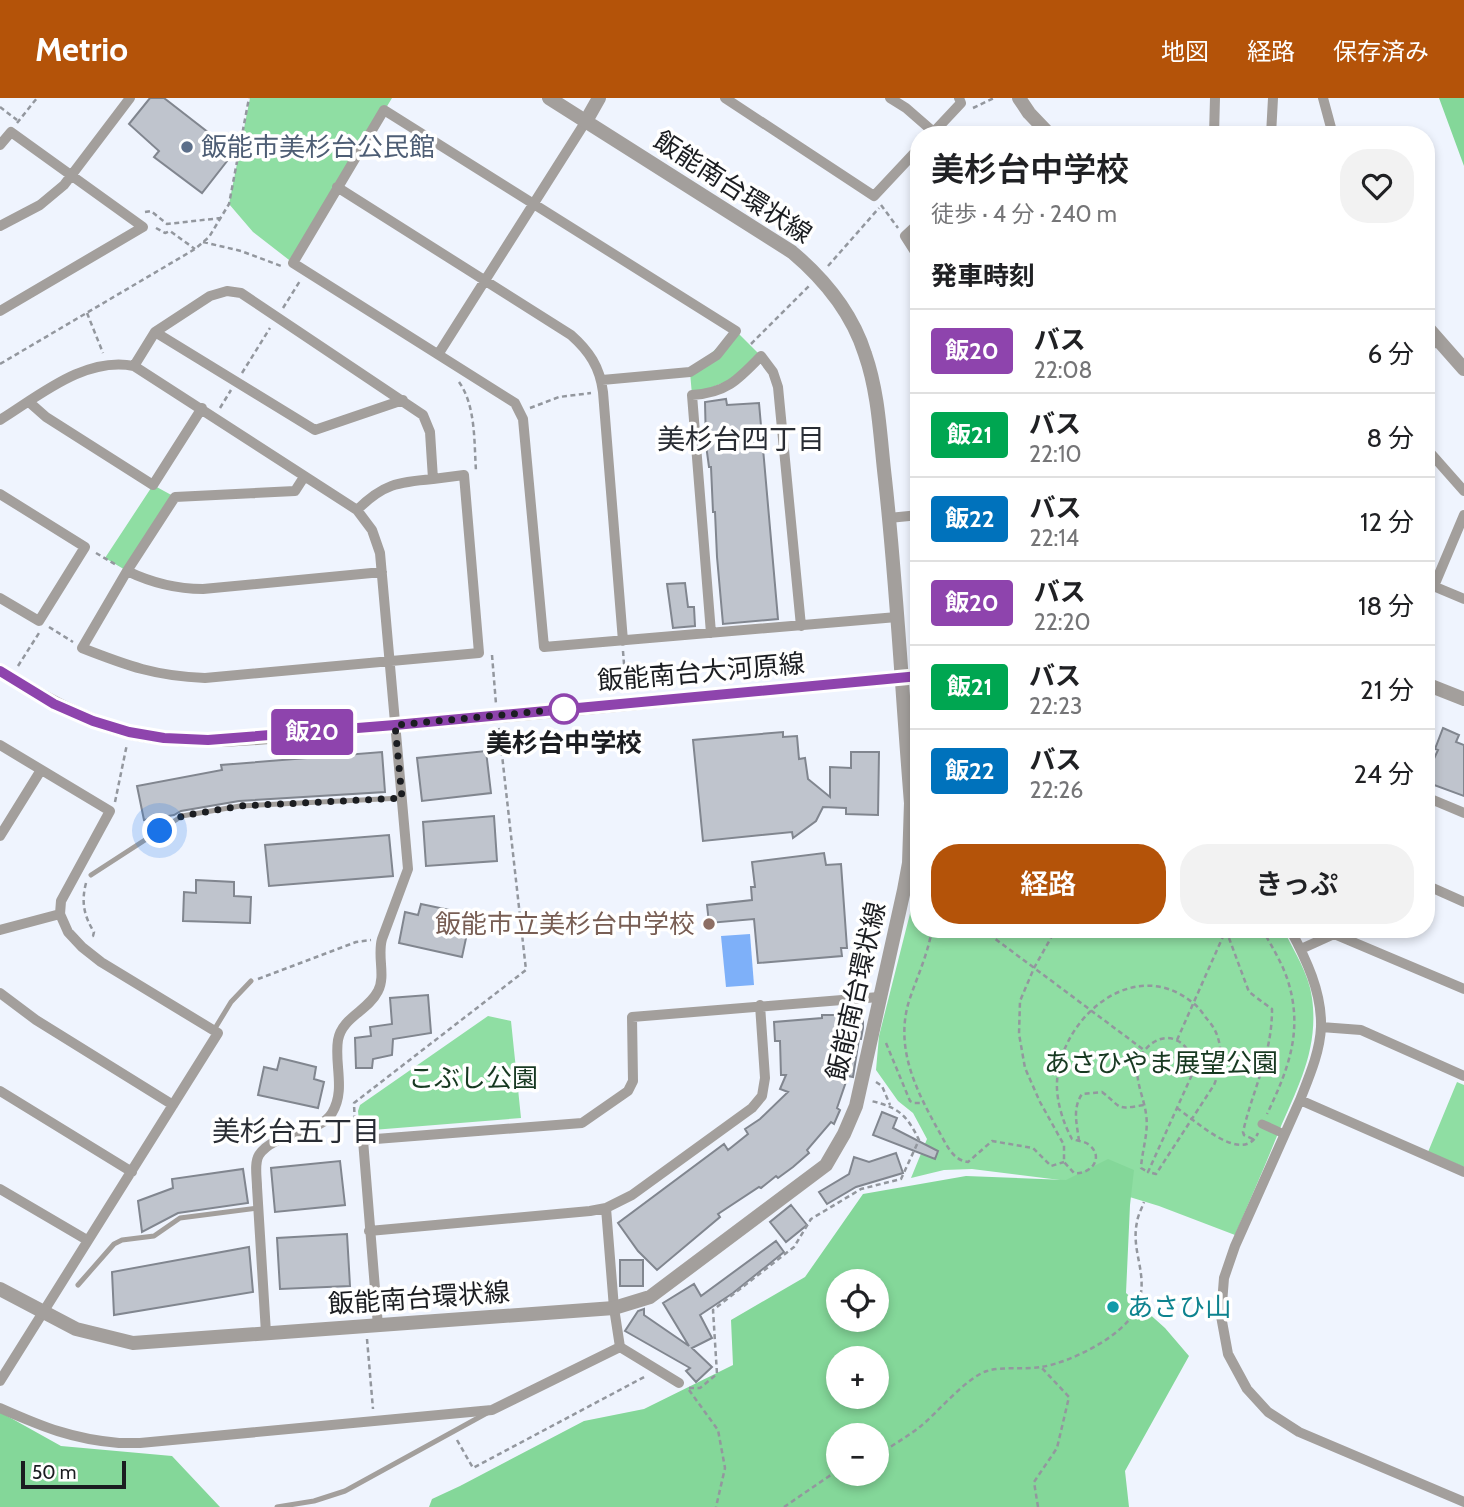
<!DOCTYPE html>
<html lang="ja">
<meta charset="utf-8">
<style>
body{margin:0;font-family:Cabin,"Noto Sans JP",sans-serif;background:#f2f2f2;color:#202124;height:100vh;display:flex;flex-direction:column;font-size:26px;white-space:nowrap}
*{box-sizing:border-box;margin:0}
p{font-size:23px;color:#757577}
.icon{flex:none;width:38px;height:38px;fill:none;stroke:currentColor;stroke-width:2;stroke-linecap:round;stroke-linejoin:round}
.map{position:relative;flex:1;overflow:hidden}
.side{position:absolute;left:910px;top:28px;width:525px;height:812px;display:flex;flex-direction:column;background:#fff;border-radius:28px;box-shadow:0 4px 10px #0003}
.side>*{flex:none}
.badge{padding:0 14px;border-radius:5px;font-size:24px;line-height:46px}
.tools{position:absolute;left:826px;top:1171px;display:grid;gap:14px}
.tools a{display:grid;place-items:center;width:63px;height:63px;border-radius:50%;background:#fff;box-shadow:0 4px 10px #0003;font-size:35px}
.scale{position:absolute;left:21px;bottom:18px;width:105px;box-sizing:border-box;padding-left:7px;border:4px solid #1b1d21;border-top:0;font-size:19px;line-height:24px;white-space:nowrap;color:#1b1d21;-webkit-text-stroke:5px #fff;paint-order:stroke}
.you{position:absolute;width:35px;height:35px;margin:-18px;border:5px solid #fff;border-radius:50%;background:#1a73e8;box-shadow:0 0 0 10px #1a73e833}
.map>.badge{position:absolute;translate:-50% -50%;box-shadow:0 0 0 4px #fff}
h2{padding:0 21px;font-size:26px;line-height:63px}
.round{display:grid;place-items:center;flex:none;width:74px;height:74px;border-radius:28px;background:#f2f2f2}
.headline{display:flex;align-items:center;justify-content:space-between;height:119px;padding:0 21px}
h1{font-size:33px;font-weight:600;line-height:52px}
.button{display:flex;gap:14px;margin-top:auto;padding:14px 21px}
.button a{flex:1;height:80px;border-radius:28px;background:#b45309;color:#fff;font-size:28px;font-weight:600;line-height:80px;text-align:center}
.button a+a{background:#f2f2f2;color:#202124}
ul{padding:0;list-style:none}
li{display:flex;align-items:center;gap:21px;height:84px;padding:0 21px;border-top:2px solid #e0e0e0}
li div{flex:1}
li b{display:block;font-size:26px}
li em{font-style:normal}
li .badge{min-width:77px;font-weight:700;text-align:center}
header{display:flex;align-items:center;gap:42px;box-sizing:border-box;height:98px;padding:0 35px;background:#b45309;color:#fff}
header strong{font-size:33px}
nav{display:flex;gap:38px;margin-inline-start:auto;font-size:24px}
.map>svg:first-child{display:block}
.green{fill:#8fdea3}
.forest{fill:#84d799;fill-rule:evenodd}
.water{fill:#7eb0f9}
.building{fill:#bfc4cd;stroke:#81868f;stroke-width:2}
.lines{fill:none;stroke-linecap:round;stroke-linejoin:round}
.path{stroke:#93979e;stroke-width:2.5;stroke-dasharray:5 3.5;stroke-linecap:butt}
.service{stroke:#a39f9c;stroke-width:5}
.pedestrian{stroke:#a39f9c;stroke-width:9}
.minor{stroke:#a39f9c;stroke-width:10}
.tertiary{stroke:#a39f9c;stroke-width:14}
.line-casing{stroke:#fff;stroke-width:16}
.line{stroke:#8e44ad;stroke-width:10}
.walk{stroke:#1b1d21;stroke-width:7;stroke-dasharray:0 12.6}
.service-dot{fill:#5c6f8a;stroke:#fff;stroke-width:2.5}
.stop-dot{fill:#fff;stroke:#8e44ad;stroke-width:3.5}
.education-dot{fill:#8d6e63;stroke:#fff;stroke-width:2.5}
.culture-dot{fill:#0f9aa8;stroke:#fff;stroke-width:2.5}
.labels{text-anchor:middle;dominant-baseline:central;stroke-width:7;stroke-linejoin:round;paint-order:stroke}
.service-label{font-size:26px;fill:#4e5e75;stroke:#fff;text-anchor:start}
.street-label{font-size:26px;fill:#1b1d21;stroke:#fff}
.stop-label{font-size:26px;font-weight:bold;fill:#1b1d21;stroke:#fff}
.education-label{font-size:26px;fill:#785e54;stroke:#fff;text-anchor:end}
.park-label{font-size:26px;fill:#173921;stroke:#fff}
.culture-label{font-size:26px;fill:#0d838f;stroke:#fff;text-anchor:start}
.neighbourhood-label{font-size:28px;fill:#292d34;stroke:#fff}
</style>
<header>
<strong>Metrio</strong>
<nav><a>地図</a><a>経路</a><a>保存済み</a></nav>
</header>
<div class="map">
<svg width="1464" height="1409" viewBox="0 0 1464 1409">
<rect width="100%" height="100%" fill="#eff4fe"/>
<!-- green -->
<path class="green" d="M250,0H392L293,165L253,134L229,106Z
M736,233L761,258L743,277L692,297L690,274Z
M153,387L175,399L127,473L105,460Z
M919,780V831H1283C1294,853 1309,876 1312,900C1319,951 1298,988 1279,1033C1265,1068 1250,1102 1235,1137L1159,1108L1084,1085L972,1071L944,1072L911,1080L927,1041L913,1015L898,1003L876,972L879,938Z
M488,918L511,923L521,1020L360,1033L358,1013L360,1007Z
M1457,984L1464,987V1069L1428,1054Z"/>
<!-- forest -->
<path class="forest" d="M1439,0H1464V68Z
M1108,1061L1134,1072L1130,1107L1126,1195L1165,1230L1189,1258L1125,1373L1129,1409H429L432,1401L460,1388L584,1323L644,1311L733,1267L731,1222L805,1179L863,1096L966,1078L1066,1082ZM877,1183V1222H838V1183ZM838,1260H877V1298H838ZM838,1337H877V1376H838Z
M0,1314L61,1348L172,1358L220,1409H0Z"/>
<!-- water -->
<path class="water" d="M750,836L754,887L726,889L721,838Z"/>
<!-- building -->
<path class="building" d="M150,0H164L218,42L215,46L231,58L202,95L154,59L159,53L129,26Z
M726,301L727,307L759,305L778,521L723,526L717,459L715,414H713L711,369H709L706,347L705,304Z
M685,485L688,509H694L695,528L673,530L667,486Z
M1443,630L1459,637L1456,644L1464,647V698L1426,684V678L1438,652L1435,651Z
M783,634V639L797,638L799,661L805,660L808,681L830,699V669L851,670V654H879L878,717L846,716V710L823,709L816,723L793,740L792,734L703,743L693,642Z
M486,653L491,695L422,703L417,660Z
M382,654L385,694L239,703L181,713L174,717L144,722L137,688L222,672L221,667Z
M494,718L497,763L426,768L423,724Z
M389,737L393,778L269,788L265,747Z
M824,755L826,767L841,766L847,850H841L842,858L758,865L754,821L709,825L707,807L752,802L751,789H755L752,764Z
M196,782L234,784V798L251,799L250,825L183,823L184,794L196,795Z
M421,806L459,814L457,824L469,826L462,859L399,845L405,814L418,817Z
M428,897L431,935L393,941L392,957L373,961L372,970H356L355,940L371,938L370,929L392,926L390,900Z
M822,917H863V930L861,941H859L853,979L848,978L837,1010L840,1012L834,1026L831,1024L807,1052L809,1055L793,1069L778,1080L776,1078L761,1090L759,1089L718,1116L720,1119L657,1172L638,1153L618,1125L724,1046L728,1052L748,1036L745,1031L760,1021L788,994L780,991L786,977H781L780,943H775L774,924L822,920Z
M280,960L316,969L314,981L324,984L318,1010L258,997L264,969L277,972Z
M882,1014L897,1020L893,1030L938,1053L935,1061L873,1037Z
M896,1055L903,1075L856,1089L827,1106L819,1094L849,1076L854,1059L869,1064Z
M340,1063L345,1107L275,1114L271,1070Z
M243,1071L248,1105L178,1115L142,1134L138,1103L173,1090L172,1081Z
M791,1107L807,1127L786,1144L770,1124Z
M347,1136L350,1188L280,1191L277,1140Z
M776,1143L784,1154L733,1195L700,1217L712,1240L692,1250L712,1269L696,1284L686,1273L690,1270L625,1233L638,1213L644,1211V1217L689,1248L663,1205L694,1186L701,1198Z
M249,1149L253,1194L114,1217L112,1174Z
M620,1162H643V1188H620Z"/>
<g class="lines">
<!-- path -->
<path class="path" d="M0,9L17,22
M973,10L994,0
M17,25L37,0
M881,107L898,130
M145,114L151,113L167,126L221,120
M156,130L165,135L170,133L195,151
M203,144L241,153L281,168
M828,168L879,110
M283,210L300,183
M87,215L103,255
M751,246L809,188
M0,266L195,151L209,139L229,106L249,0
M242,275L270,230
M459,284C476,308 474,344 476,373
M220,310L231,292
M530,310L559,299L591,295
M96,455L118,468
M49,529L73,544
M623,553L626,592
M492,557L496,606
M18,568L39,535
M115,704L127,646
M86,785C81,804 84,818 94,834L93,838L89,839
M932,831C928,856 917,879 909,903C895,949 915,990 937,1030C945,1043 951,1062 968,1064L992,1043L1033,1050L1051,1068L1064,1064
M982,831L1144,952
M1060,831L1052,838L1034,870L1020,903L1019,936L1025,970L1040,1004L1064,1047V1064L1074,1075C1092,1077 1105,1058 1088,1046C1084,1043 1077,1043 1072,1041C1063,1025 1056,1002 1057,984C1060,920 1134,856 1193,905C1199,909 1203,916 1207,921C1224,939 1223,965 1214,987L1156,1076L1148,1074L1195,970C1192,960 1188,948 1178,943C1162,934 1145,947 1139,962C1133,979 1144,999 1146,1016C1149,1034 1142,1052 1141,1070L1148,1074
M1262,831C1271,847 1281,863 1287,880C1304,931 1289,970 1267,1016
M1226,832L1249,894L1272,911C1272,958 1253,990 1243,1034L1244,1037L1255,1042
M258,881L356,844L371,842
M1177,942L1225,834
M886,945L910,1003L914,1005H923
M876,984L882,988L890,1007
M1177,1010C1196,1023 1243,1068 1258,1035
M355,1031L354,1005L526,872L499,630
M1079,1043C1077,1026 1072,1011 1082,996L1102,994C1123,1010 1114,1012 1144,1007
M367,1241L373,1311
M689,1290H700L717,1276L713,1212L794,1149L811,1121L861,1091L901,1081L919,1042C907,1017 898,1009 871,1003
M689,1292L718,1332L725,1370L716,1409
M457,1342L473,1370L646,1278
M877,1358C891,1348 907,1339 921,1328C938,1314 967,1279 987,1273C1003,1268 1024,1272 1041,1269C1069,1265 1122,1239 1135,1213C1152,1180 1130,1156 1137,1124C1138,1117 1142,1110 1144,1104
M784,1409L838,1372
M1038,1409L1034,1384L1057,1350L1069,1299L1041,1269"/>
<!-- service -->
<path class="service" d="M91,777L182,718L240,708L402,700
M214,932L231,904L251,883
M78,1187L114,1146L122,1142L154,1138L180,1120L258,1110
M277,1409L314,1403L345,1393L487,1315"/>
<!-- pedestrian -->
<path class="pedestrian" d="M1262,1026L1284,1036"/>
<!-- minor -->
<path class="minor" d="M725,0L874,98L919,50
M890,0L906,10L937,37
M1323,0L1333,37
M931,37L961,5L959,0
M1214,37L1215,0
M1271,37L1273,0
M0,47L11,34L143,129L0,213
M337,89L571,237C589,253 600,269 603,294L623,543
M919,125L905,138L919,160
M0,128L40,107L64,87L130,0
M155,234L315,332L403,302
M1426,252L1438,241
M439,255L586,23
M134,268L155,234L210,198L227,193L241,195L423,317L430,334L433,381L464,377L479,555L205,580C155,578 128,568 82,550L127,473L175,399L295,393L304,379
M602,282L690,274L717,257L736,233L384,12L293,165L515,305L523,321L544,549L897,519
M29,304L46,319L153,387L202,310
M0,322C39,298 85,258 134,268L357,412L372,432L380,455L408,771L382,841C377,858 386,878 378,893C368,913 342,919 338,942C334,966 346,992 332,1015C320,1036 274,1034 259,1057C254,1065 257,1080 257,1089L266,1235
M1426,350L1464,393
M0,396L85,449L39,523L0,500
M357,412C383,386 398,384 433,381
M889,420L919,417
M127,473C152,485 175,491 203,491L382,474
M1426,485L1464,501
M1434,488L1464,417
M711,535L692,297C726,295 738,282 761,258L773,274L778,289L801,528
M0,647L110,713L61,803L60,816L0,832
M1426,699L1464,715
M0,738L41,672
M1426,787L1464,804
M1290,831C1306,861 1322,894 1321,929C1320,954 1309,979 1300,1002L1464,1074
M1301,851L1334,836L1464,891
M0,895L36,922L173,1007
M1321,929L1361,932L1464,978
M0,993L132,1074
M1300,1002L1235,1148L1224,1180L1221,1218L1228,1256L1247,1291L1268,1314L1299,1334L1464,1404
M0,1091L87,1142
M606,1110L614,1210L620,1249L679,1285
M369,1133L590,1113L606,1110L632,1097L752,1010L762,998L765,980L760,907
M378,1228L363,1042L582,1025L628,993L633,983L632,919L879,899
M0,1283L218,935L101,864L82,849L68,834L60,816
M0,1310C43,1329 72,1341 119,1345H140L492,1312L620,1249"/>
<!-- tertiary -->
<path class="tertiary" d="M1019,0L1029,15L1050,37
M586,23L599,0
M1426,228L1464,271
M0,573C40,598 81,622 128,634C201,652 301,635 376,629C557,614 738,594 919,578
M1426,586L1464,601
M0,1191L76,1231L133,1245L614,1210L650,1199L826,1067L844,1036L856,1008L904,792L909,765L911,705C902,597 897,489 885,381C880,339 879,296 865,256C852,215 824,181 792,154L549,0"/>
</g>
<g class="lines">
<!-- line casing -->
<g class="line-casing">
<path id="line" d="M0,573L54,606L93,623L129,634L164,640L208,642L395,627L919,578"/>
</g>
<!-- line -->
<use href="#line" class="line"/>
<!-- walk -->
<path class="walk" d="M160,733L182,718L240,708L402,700L395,627L575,610L564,611"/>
</g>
<!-- markers -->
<circle class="service-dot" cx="187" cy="49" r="7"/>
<circle class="stop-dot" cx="564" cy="611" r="14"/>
<circle class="education-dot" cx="709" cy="826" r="7"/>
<circle class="culture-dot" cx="1113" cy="1209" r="7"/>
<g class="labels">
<!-- service labels -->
<g class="service-label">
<text x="201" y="49">飯能市美杉台公民館</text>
</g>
<!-- street labels -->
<g class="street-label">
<text transform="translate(733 89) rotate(33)">飯能南台環状線</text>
<text transform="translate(701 574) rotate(-5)">飯能南台大河原線</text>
<text transform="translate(856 893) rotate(-77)">飯能南台環状線</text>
<text transform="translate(419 1200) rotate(-4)">飯能南台環状線</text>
</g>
<!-- stop labels -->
<g class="stop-label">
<text x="564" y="645">美杉台中学校</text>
</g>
<!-- education labels -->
<g class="education-label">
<text x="695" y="826">飯能市立美杉台中学校</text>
</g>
<!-- park labels -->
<g class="park-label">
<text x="1161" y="965">あさひやま展望公園</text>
<text x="473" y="980">こぶし公園</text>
</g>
<!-- culture labels -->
<g class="culture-label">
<text x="1127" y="1209">あさひ山</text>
</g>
<!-- neighbourhood labels -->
<g class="neighbourhood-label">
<text x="741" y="341">美杉台四丁目</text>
<text x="296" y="1033">美杉台五丁目</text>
</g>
</g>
</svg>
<div class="tools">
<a><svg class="icon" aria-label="locate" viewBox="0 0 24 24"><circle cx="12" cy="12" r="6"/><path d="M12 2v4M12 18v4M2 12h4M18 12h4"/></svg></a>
<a>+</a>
<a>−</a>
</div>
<div class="scale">50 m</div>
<div class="you" style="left:160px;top:733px"></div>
<b class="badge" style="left:312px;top:634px;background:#8e44ad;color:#fff">飯20</b>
<section class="side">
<div class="headline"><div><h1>美杉台中学校</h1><p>徒歩 · 4 分 · 240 m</p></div><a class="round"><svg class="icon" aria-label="heart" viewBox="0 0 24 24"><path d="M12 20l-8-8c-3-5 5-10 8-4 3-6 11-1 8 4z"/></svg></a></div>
<h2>発車時刻</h2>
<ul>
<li><span class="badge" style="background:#8e44ad;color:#fff">飯20</span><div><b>バス</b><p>22:08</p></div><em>6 分</em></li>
<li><span class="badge" style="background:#00a651;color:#fff">飯21</span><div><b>バス</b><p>22:10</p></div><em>8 分</em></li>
<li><span class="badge" style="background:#0072bc;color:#fff">飯22</span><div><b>バス</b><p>22:14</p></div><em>12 分</em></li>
<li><span class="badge" style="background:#8e44ad;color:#fff">飯20</span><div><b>バス</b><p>22:20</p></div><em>18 分</em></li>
<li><span class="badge" style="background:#00a651;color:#fff">飯21</span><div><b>バス</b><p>22:23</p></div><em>21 分</em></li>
<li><span class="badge" style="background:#0072bc;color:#fff">飯22</span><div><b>バス</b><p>22:26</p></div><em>24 分</em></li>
</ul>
<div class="button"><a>経路</a><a>きっぷ</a></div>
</section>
</div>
